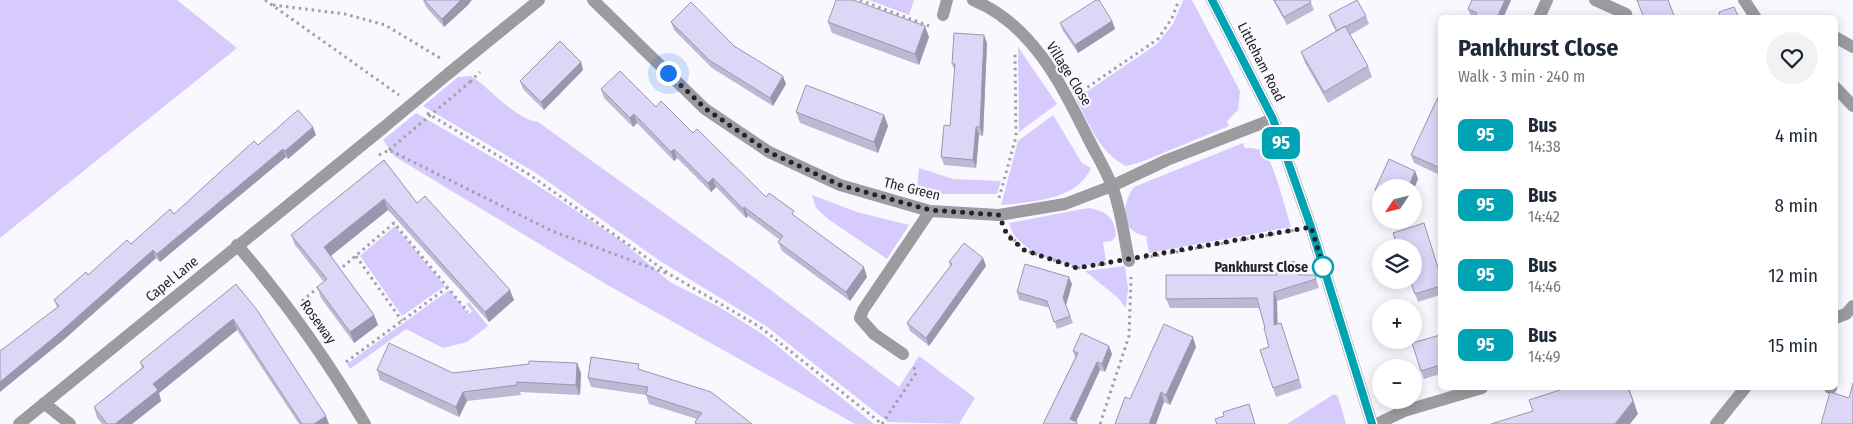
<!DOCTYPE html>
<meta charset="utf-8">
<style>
body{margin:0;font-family:"Fira Sans Condensed",sans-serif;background:#f2f2f3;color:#1f2937;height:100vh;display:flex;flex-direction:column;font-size:19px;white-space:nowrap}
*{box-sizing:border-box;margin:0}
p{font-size:16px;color:#747a83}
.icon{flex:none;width:28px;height:28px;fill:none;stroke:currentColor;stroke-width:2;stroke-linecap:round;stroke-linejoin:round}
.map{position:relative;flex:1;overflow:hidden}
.drawer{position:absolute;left:1438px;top:15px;width:400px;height:375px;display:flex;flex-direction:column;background:#fff;border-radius:8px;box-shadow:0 2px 12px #0003}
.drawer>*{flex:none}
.badge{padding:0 10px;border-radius:8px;font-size:18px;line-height:32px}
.needle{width:32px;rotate:235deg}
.tools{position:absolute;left:1372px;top:179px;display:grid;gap:10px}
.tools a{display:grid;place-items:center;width:50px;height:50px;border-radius:50%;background:#fff;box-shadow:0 2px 12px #0003;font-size:25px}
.you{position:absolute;width:25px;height:25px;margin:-12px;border:4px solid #fff;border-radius:50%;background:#1a73e8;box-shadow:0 0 0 8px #1a73e833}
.map>.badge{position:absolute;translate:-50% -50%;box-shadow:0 0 0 2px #fff}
.round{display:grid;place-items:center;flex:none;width:52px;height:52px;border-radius:26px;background:#f2f2f3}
.summary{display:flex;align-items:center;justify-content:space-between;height:85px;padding:0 20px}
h1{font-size:24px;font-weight:700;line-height:38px}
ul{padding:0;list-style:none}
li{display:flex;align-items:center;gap:15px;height:70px;padding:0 20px}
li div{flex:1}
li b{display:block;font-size:19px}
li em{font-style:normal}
li .badge{min-width:55px;font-weight:700;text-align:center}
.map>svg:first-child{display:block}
.green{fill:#d6cbfc}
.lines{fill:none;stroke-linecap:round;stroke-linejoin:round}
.path{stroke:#a1a0a5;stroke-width:3;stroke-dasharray:2.5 4;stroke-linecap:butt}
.minor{stroke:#9c9b9f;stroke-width:12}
.path-bridge{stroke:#a1a0a5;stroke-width:3;stroke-dasharray:2.5 4;stroke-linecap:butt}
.minor-bridge{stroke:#9c9b9f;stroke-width:12}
.wall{fill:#beb8d4}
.shaded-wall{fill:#9b96ad}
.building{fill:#ddd6f7;stroke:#9b96ad}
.line-casing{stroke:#fff;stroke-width:11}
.line{stroke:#00a3b4;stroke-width:8}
.walk{stroke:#242427;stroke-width:5;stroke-dasharray:0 9}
.stop-dot{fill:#fff;stroke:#00a3b4;stroke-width:2.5}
.labels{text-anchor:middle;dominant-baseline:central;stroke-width:4.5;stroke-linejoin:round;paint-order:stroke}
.street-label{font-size:14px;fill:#242427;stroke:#faf8ff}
.stop-label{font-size:14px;font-weight:bold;fill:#242427;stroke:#faf8ff;text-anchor:end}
</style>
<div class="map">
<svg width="1853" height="424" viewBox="0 0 1853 424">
<rect width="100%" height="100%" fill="#faf8ff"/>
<!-- green -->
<path class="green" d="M0,0H177L237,48L0,238Z
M869,0H914L909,15Z
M1183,0H1192L1240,91L1238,110L1227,121L1229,126L1141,162L1126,166C1099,153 1089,123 1076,99L1157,44L1173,24Z
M1018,47L1057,104L1019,132Z
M471,76C491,89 514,118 538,122L756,279L899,387L919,356L975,398L959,424L888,422L766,326L660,261L536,173L423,106L458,77Z
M416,113L504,164L560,200L623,242L670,282L721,308L765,336L874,424H855L604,283L394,156L383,140Z
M1053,115L1082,163L1091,168C1077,200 1032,202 1001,205L1018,141Z
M1243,143L1245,148C1251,148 1259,148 1264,152C1274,162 1286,212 1291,227L1149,253L1146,236C1120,232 1121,205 1134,187Z
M919,168L953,179L1001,181L997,194H935L917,189Z
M812,195L857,212L909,225L887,259L828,219L816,208Z
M1088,208C1106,211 1115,217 1116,236L1112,241L1103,242L1106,261C1097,263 1084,267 1075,265C1051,262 1014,248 1009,223Z
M395,226L445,286L402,316L360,256Z
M1125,266L1128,288L1126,308L1118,298L1085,271Z
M449,290L469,314L472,311L466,304L469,302L488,326L467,342L443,348L406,329L350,369L347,364Z
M1334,394L1338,396L1346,424H1287Z"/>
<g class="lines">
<!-- path -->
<path class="path" d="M265,0L399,95
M860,0L929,26
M273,5L345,14L385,25L440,58
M470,82L480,72
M1082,91L1158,39L1172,18L1179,0
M427,113L530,175L671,275L760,327L882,424
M379,155L389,150L552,231L668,274
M999,198L1016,137L1015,52
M1005,230L1024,250L1077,268L1112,263
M356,256L402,321
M1144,258L1296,230
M338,271L394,223L468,312
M302,301L320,286
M346,362L448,287
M882,424L916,373L913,365
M1100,424L1129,336L1131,277"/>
<!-- minor -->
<path class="minor" d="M593,0L705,109L769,152L840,185L930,211L999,215L1065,204L1112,186L1167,160L1273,119
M973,0C1033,25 1061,84 1088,138C1096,154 1106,170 1112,186C1121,209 1124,237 1129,261
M1212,0L1273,119L1311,227L1372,424
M1595,0L1626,14L1627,18
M1744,0L1756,18
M943,15L947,0
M1539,18L1547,0
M1835,37L1853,47
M449,73L539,0
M1835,87L1853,106
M237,245C286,301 327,360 365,424
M1835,318L1846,314L1853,306
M903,354L874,334L860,318L863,310L930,211
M1830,388H1831
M44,403L70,424
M19,424L383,128
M1377,424L1404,411L1482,388
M1716,424L1745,388"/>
<!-- path-bridge -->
<path class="path-bridge" d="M389,150L470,82"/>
<!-- minor-bridge -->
<path class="minor-bridge" d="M383,128L449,73"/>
</g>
<!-- wall -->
<path class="wall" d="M423,0H424L468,5L444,27L426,7Z
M1273,0H1310L1314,10L1287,25Z
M1472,0H1511L1503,18H1472L1471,17L1468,9Z
M1329,15L1366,16L1369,24L1350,35L1368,66L1372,77L1328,103L1305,63L1301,52L1336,31L1332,24Z
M1112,21L1115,29L1078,53L1063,31L1060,23Z
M671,22L734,46L786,84L773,106L712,68L674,30Z
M828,22L929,37L919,65L832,33Z
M987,43L983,136L979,135L976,168L944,165L941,157L950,126L955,72L952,64Z
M581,62L583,70L544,110L523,89L520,81Z
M601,89L656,107L693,133L766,197L796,218L867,277L850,301L782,251L778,242L780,240L748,216L746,218L716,187L711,192L677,158L674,161L637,123L633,127L604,98Z
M1440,93V175L1414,163L1411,155Z
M796,112L884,115L888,126L878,153L800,123Z
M316,135L288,159L286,157L160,262L156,258L60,343L57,307L54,300L88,275L174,214L258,145Z
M384,160L417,203L514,300L489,322L388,210L331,256L374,315L378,325L354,343L321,298L317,287L324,282L295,245L291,235Z
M1415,171L1418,179L1414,189V188H1381V199L1378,198L1375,190Z
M983,258L986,266L929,346L910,331L907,323L950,266L949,262Z
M1440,272V295L1418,302L1410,280Z
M1315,275L1319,288L1277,301V324L1281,323L1302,388L1276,397L1260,350L1269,347L1265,328L1259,308H1170L1166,299Z
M1072,284L1066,305L1073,323L1057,329L1050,308L1019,300L1017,292Z
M257,310L329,424H299L237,330L159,393L161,401L132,424H102L97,418L94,407L142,368L140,362Z
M1440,335V374L1424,379L1421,371Z
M1196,347L1170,405L1164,402L1156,424H1115L1130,399Z
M1073,351L1112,354L1105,372L1100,370L1076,422L1078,424H1043L1075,358Z
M577,363L581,373L580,395L520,392L521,395L467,401L459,417L380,380L377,370L453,373Z
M641,370L752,424H695V422L697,419L649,404L646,395L591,387L588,378Z"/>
<!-- shaded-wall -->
<path class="shaded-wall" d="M461,0H472L468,5L444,27L442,19Z
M1505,0H1511L1503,18H1497Z
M1112,21L1115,29L1078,53L1075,45Z
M925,26L929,37L919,65L915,54Z
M984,35L987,43L983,136L980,127Z
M581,62L583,70L544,110L541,102Z
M783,76L786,84L773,106L770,98Z
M634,114L637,123L633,127L630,118Z
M884,115L888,126L878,153L874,142Z
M313,127L316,135L288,159L285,151Z
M976,127L979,135L976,168L973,160Z
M283,149L286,157L160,262L157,254Z
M674,149L677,158L674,161L671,152Z
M1440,162V174L1438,167Z
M1415,171L1418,179L1414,189V188H1408Z
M713,178L716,187L711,192L708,183Z
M384,199L388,210L328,258L324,247Z
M744,207L748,216L746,218L743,209Z
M153,250L156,258L60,343L0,392V382Z
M983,258L986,266L929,346L926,338Z
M864,267L867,277L850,301L846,292Z
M1069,277L1072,284L1066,305L1063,298Z
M510,290L514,300L489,322L485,312Z
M1274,292L1277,301L1278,334L1274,325Z
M374,315L378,325L354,343L350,332Z
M233,319L237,330L159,393L161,401L132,424H115L153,384Z
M1193,337L1196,347L1170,405L1166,395Z
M1109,346L1112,354L1105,372L1102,364Z
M1097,362L1100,370L1075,424L1070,419Z
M577,363L581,373L580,395L576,385Z
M1629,388L1638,414L1630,424H1615Z
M463,392L467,401L459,417L456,407Z
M1161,392L1164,402L1156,424H1149Z
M326,416L329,424H314Z"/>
<!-- building -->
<path class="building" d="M424,0H461L442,19Z
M836,0H853L925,26L915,54L828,22Z
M1096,0H1099L1112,21L1075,45L1060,23Z
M1274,0H1310L1311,2L1284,17Z
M1357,0L1366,16L1345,27V26L1337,31L1329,15Z
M1472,0H1505L1497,18H1474L1477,13L1468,9Z
M1637,0H1668L1675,18H1644Z
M691,2L734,46L783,76L770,98L709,60L671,22Z
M1734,7L1739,18H1720L1719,12Z
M1345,26L1368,66L1324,92L1301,52Z
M954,33L984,35L980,127H976L973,160L941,157L944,125L950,126L955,64H952Z
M560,41L581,62L541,102L520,81Z
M620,71L656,107L661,101L693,133L697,129L766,197L769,193L794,211L792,214L864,267L846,292L778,242L783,236L744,207L743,209L713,178L708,183L674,149L671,152L634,114L630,118L601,89Z
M806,85L884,115L874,142L796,112Z
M1440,93V162L1438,167L1411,155Z
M298,110L313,127L285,151L283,149L157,254L153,250L57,335L0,382V351L59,306L54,300L86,272L88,275L127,240L131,244L170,209L174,214L254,141L258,145Z
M1389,159L1415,171L1408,188H1381V192L1375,190Z
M384,160L417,203L425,196L510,290L485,312L384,199L324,247L374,315L350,332L317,287L327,279L291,235Z
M1424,223L1440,274V286L1415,294L1410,280H1414V248H1398L1393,233Z
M964,243L983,258L926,338L907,323L952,264L949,262Z
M1294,261L1299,275H1315L1316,279L1274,292V325L1281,323L1299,379L1273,388L1260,350L1269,347L1264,328H1265L1257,298L1166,299V275H1277L1275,268Z
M1025,264L1069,277L1063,298L1070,316L1054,322L1047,301L1017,292Z
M236,284L257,310L326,416L314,424H302L233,319L153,384L158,390L115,424H107L94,407L144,367L140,362Z
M1164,324L1193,337L1166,395L1161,392L1149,424H1115L1125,397L1130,399Z
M1081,333L1109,346L1102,364L1097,362L1070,419L1077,422L1076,424H1043L1078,353L1073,351Z
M1440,335V365L1421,371L1412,343Z
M389,343L453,373L529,364V361L577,363L576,385L517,382V385L463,392L456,407L377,370Z
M591,357L639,364L638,369L711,392L752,424H697L695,422L702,413L646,395L648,387L588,378Z
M1853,383V424H1821L1830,392L1849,398Z
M1566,388H1628L1633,401L1615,424H1491L1533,411L1529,400Z
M1249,404L1255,424H1217L1215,419L1224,416L1223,412Z"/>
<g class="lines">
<!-- line casing -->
<g class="line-casing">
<path id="line" d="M1212,0L1273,119L1311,227L1372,424"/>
</g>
<!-- line -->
<use href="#line" class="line"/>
<!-- walk -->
<path class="walk" d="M668,73L706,109L769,152L840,185L930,210L999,215L1007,235L1024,250L1077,268L1311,227L1325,272L1323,267"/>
</g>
<!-- markers -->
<circle class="stop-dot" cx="1323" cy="267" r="10"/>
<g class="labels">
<!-- street labels -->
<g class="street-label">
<text transform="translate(1261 62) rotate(63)">Littleham Road</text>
<text transform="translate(1069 74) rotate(58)">Village Close</text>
<text transform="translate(912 189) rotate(14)">The Green</text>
<text transform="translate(172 279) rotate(-39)">Capel Lane</text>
<text transform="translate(318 322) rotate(54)">Roseway</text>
</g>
<!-- stop labels -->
<g class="stop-label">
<text x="1308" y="267">Pankhurst Close</text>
</g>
</g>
</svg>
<div class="tools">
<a><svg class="needle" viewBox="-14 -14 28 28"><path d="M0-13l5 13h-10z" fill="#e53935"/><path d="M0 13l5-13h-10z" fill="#747a83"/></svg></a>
<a><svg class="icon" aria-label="layers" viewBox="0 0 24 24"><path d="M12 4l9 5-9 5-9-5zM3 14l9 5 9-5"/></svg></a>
<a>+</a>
<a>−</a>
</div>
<div class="you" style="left:668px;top:73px"></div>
<b class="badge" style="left:1281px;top:143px;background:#00a3b4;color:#fff">95</b>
<section class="drawer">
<div class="summary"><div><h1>Pankhurst Close</h1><p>Walk · 3 min · 240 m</p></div><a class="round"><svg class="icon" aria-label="heart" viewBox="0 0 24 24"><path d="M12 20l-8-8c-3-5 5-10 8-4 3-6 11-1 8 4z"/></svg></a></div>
<ul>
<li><span class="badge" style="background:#00a3b4;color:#fff">95</span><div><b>Bus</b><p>14:38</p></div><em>4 min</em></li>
<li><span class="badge" style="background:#00a3b4;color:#fff">95</span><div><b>Bus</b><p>14:42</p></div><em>8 min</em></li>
<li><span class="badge" style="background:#00a3b4;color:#fff">95</span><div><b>Bus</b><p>14:46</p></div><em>12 min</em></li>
<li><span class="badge" style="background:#00a3b4;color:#fff">95</span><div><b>Bus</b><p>14:49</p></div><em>15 min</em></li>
</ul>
</section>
</div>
